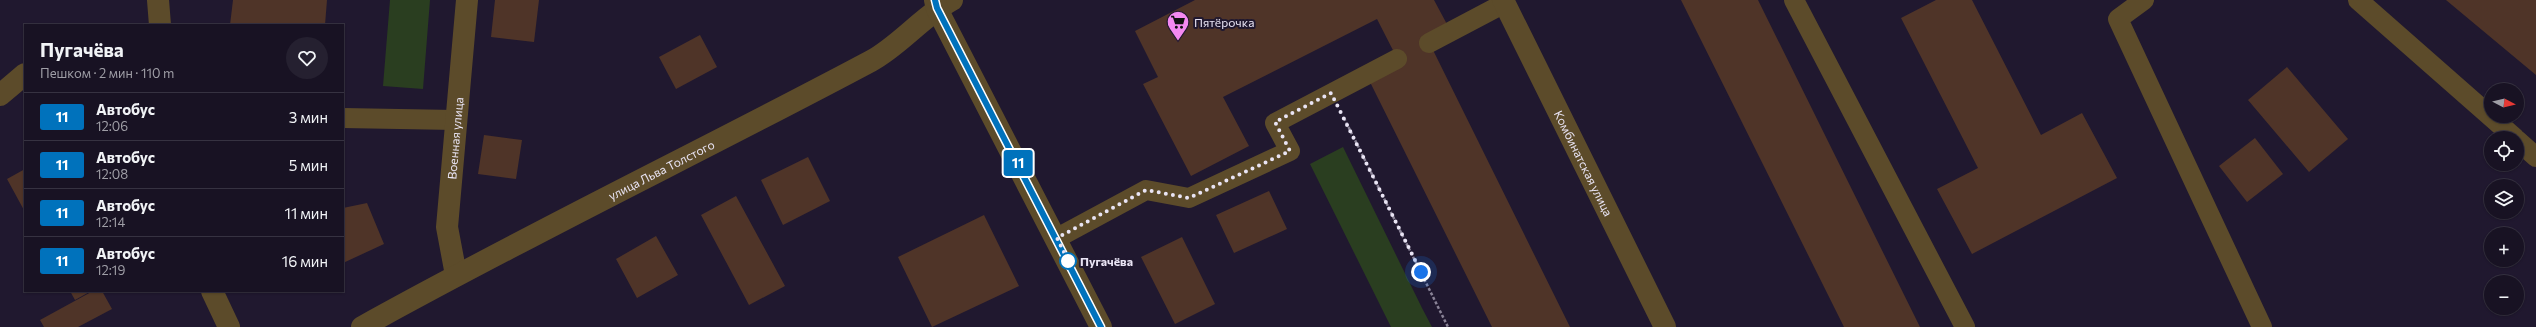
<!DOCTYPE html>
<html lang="ru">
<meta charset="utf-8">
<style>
body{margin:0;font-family:Commissioner,sans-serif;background:#252030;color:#f1f3f6;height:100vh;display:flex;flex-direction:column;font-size:15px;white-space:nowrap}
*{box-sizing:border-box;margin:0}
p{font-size:13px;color:#9f9ea6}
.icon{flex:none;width:22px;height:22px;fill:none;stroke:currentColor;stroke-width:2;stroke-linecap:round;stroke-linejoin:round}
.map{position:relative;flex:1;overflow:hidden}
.side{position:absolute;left:24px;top:24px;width:320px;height:268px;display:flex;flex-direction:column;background:#181223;border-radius:0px;box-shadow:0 1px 3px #0004,0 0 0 1px #363241}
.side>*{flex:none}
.badge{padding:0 8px;border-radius:3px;font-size:14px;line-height:26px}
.needle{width:26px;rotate:97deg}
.fabs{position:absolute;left:2484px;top:83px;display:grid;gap:8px}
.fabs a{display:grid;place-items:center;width:40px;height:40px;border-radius:50%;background:#181223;box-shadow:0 1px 3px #0004,0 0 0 1px #363241;font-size:20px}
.you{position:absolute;width:20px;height:20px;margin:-10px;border:3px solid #fff;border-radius:50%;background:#1a73e8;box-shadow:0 0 0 6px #1a73e833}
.map>.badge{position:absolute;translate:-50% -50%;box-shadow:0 0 0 2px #fff}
.round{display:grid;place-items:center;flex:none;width:42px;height:42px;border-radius:21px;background:#252030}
.head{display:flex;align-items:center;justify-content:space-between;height:68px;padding:0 16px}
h1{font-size:19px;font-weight:700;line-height:30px}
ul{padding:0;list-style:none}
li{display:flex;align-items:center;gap:12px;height:48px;padding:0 16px;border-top:1px solid #363241}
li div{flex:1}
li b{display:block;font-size:15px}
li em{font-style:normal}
li .badge{min-width:44px;font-weight:700;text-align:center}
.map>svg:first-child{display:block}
.green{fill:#2a3e20}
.building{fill:#4f3428}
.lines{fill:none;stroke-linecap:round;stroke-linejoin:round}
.path{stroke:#898296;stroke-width:2.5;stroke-dasharray:3 2;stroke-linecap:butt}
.service{stroke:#5c4b2a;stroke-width:20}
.minor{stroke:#5c4b2a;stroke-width:22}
.tertiary{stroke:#5c4b2a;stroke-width:22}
.line-casing{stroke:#fff;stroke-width:9}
.line{stroke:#0072bc;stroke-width:6}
.walk{stroke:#e9e4f4;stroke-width:4;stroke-dasharray:0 7.2}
.stop-dot{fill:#fff;stroke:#0072bc;stroke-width:2}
.labels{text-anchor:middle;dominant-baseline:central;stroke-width:4;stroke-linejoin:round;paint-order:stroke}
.poi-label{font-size:12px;fill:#e9e4f4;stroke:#20182f;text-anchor:start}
.street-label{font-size:12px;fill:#e9e4f4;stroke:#20182f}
.stop-label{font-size:12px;font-weight:bold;fill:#e9e4f4;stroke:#20182f;text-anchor:start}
</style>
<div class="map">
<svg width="2536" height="327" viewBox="0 0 2536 327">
<rect width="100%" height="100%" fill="#20182f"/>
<!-- green -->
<path class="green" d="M390,0H430L423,89L383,86Z
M1343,147L1422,308L1432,327H1391L1310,164Z"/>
<!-- building -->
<path class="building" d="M233,0H327L325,25H230Z
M495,0H539L534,42L491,37Z
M1195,0H1434L1449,28L1431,46L1570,327H1492L1368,78L1399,62L1377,19L1223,97L1249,146L1191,176L1143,84L1158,77L1135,31Z
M1681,0H1758L1920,327H1844Z
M1936,0H1972L2041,135L2082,113L2117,178L1972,254L1937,189L1978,168L1901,18Z
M2446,0H2536V75Z
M700,35L717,67L676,89L659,57Z
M2287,67L2348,139L2309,172L2248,100Z
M484,135L522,140L516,179L478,174Z
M2255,138L2283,174L2247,202L2219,166Z
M808,157L830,201L783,225L761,180Z
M25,169V212L7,179Z
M1269,191L1287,229L1234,253L1216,215Z
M736,196L785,286L749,305L701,215Z
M367,203L384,244L343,263V208Z
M984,215L1019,286L932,327L898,257Z
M656,236L678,275L637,298L616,259Z
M1182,237L1215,304L1175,324L1141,257Z
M70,291H91L75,300Z
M93,291H102L112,309L78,327H44L40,320Z"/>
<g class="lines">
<!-- path -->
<path class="path" d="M1344,118L1448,327"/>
<!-- service -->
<path class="service" d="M1794,0L1965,327
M2144,0L2118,19L2262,327
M2358,0L2515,138
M1429,43L1505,3
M343,118L455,120
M2517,140L2536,157
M1057,238L1146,190L1189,198L1290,151L1275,123L1397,59"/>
<!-- minor -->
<g class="minor">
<path d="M158,0L160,25"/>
<path id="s1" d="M1503,0L1665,327"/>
<path d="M0,95L25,74"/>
<path id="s2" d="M456,275L447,227L467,0"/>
<path d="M212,291L229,327"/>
<path id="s3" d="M362,327C529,234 702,151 871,61C899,46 922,17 952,0"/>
</g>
<!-- tertiary -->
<path class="tertiary" d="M935,0L937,9L1101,327"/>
</g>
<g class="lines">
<!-- line casing -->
<g class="line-casing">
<path id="line" d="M935,0L937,8L1101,327"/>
</g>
<!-- line -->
<use href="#line" class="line"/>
<!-- walk -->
<path class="walk" d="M1068,261L1071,266L1057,238L1146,190L1189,198L1290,151L1275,122L1331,93L1421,272"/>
</g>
<!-- icons -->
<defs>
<g id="supermarket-pin" transform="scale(1.15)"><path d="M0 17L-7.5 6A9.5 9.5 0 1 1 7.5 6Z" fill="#f489f1" stroke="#20182f"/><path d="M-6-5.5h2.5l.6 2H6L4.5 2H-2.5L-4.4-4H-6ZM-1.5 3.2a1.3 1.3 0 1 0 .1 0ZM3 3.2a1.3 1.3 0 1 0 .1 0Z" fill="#111"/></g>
</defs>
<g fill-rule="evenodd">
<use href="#supermarket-pin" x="1178" y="22"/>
</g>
<!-- markers -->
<circle class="stop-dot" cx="1068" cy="261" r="8"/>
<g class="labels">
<!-- poi labels -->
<g class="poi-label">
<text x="1194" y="22">Пятёрочка</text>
</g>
<!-- street labels -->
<g class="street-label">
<text stroke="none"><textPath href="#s2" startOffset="138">Военная улица</textPath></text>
<text stroke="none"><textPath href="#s1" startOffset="182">Комбинатская улица</textPath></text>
<text stroke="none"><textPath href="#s3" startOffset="338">улица Льва Толстого</textPath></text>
</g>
<!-- stop labels -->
<g class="stop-label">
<text x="1080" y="261">Пугачёва</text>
</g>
</g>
</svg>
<div class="fabs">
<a><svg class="needle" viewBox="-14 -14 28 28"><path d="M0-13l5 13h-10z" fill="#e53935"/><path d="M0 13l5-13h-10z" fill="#9f9ea6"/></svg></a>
<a><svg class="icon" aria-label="locate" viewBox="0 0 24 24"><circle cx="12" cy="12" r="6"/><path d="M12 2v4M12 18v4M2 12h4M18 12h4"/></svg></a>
<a><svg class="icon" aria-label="layers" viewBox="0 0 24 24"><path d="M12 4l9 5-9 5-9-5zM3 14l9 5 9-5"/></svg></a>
<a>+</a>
<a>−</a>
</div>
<div class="you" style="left:1421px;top:272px"></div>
<b class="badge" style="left:1018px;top:163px;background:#0072bc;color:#fff">11</b>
<section class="side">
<div class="head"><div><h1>Пугачёва</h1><p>Пешком · 2 мин · 110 m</p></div><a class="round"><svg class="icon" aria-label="heart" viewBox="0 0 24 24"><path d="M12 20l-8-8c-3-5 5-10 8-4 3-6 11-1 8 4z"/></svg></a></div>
<ul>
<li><span class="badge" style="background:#0072bc;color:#fff">11</span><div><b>Автобус</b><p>12:06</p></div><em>3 мин</em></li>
<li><span class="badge" style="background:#0072bc;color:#fff">11</span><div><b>Автобус</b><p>12:08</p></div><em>5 мин</em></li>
<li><span class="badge" style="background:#0072bc;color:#fff">11</span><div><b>Автобус</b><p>12:14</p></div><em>11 мин</em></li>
<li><span class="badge" style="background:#0072bc;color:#fff">11</span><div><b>Автобус</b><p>12:19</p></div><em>16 мин</em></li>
</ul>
</section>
</div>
